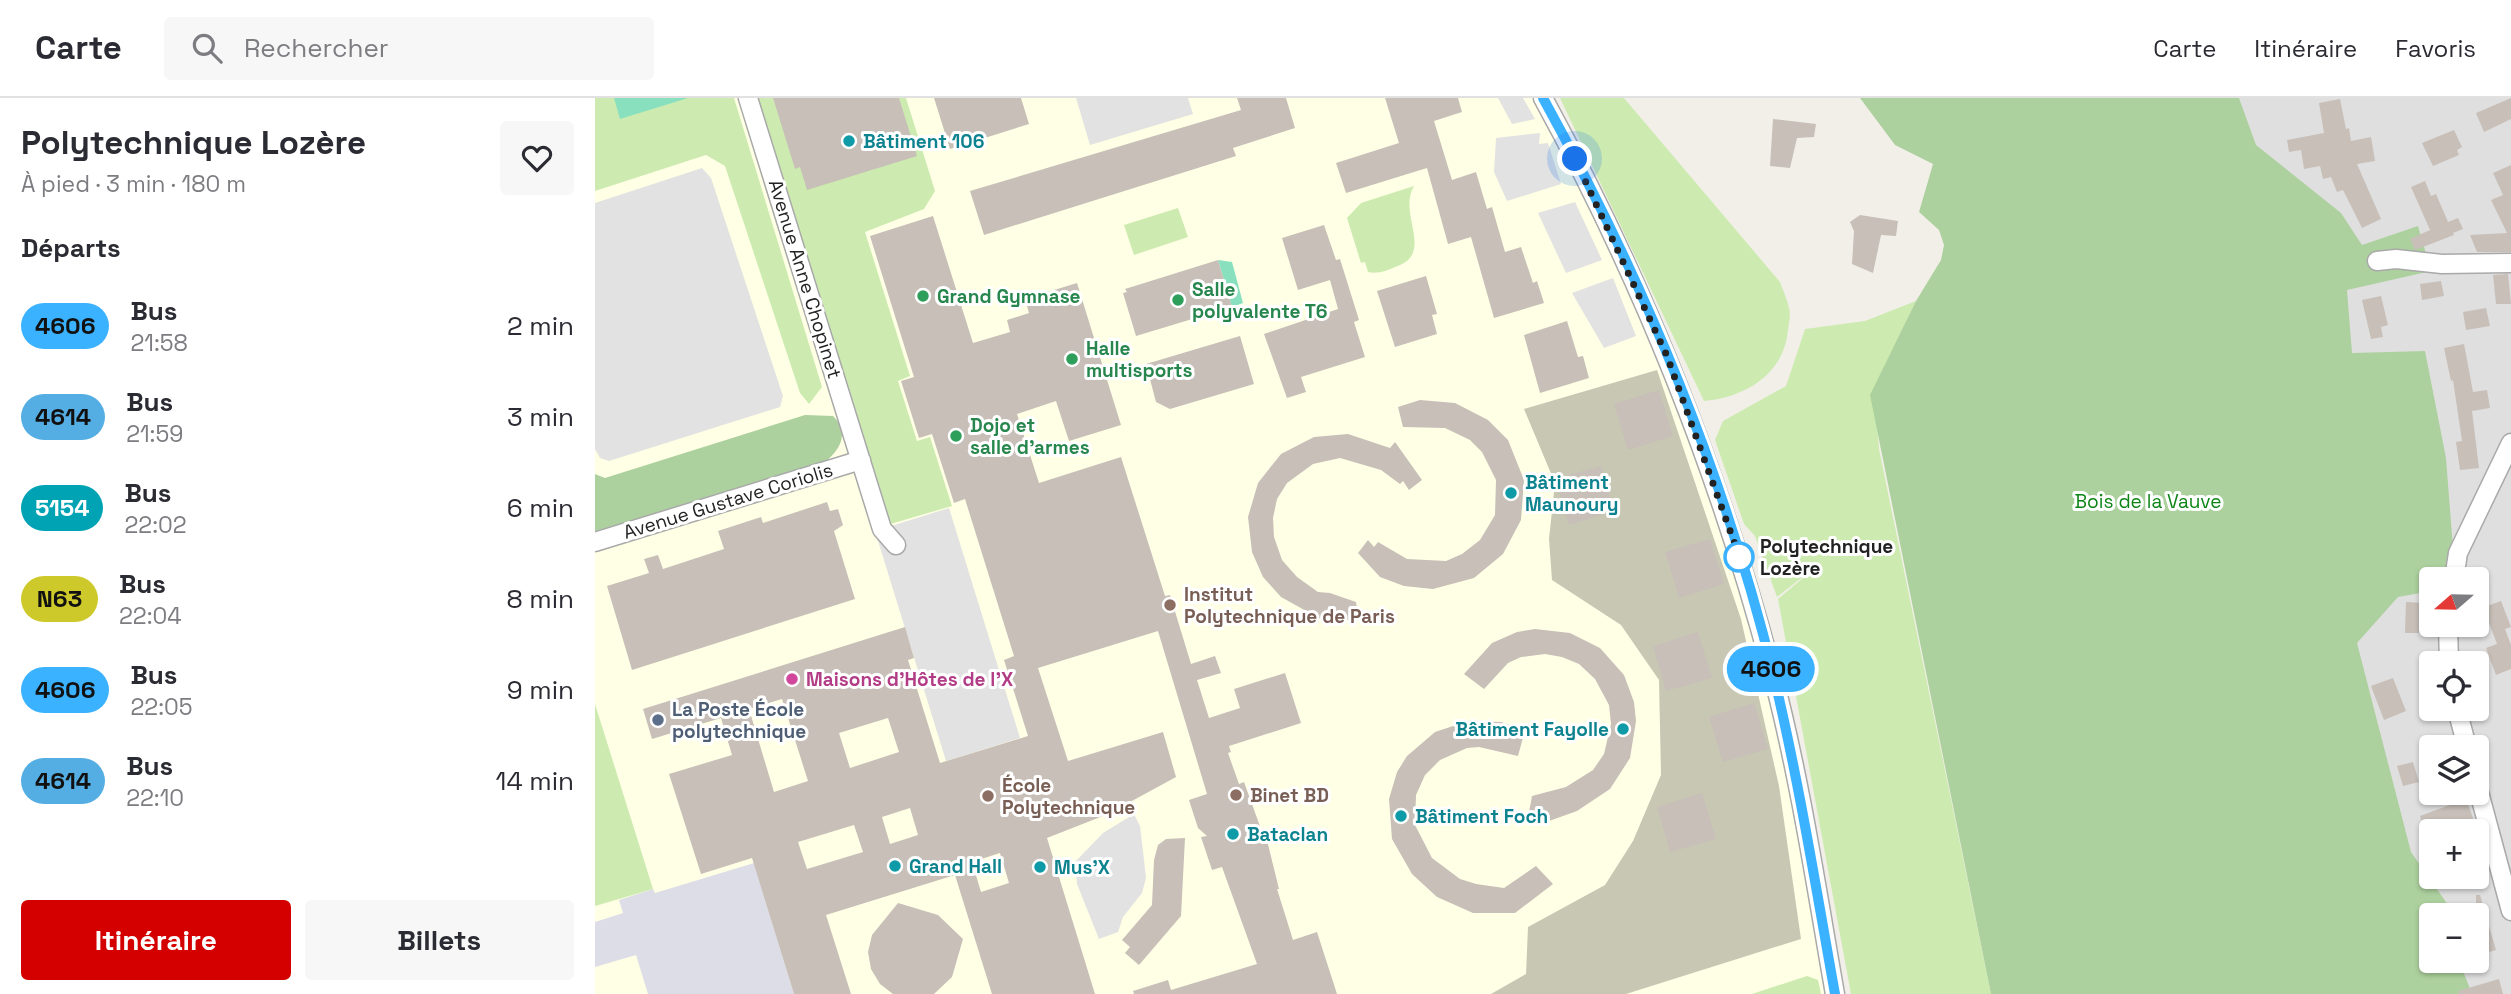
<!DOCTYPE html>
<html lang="fr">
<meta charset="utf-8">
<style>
body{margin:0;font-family:"Space Grotesk",sans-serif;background:#f7f7f7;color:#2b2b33;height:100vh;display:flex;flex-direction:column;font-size:26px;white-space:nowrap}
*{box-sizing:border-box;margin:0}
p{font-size:23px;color:#7c7c81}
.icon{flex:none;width:38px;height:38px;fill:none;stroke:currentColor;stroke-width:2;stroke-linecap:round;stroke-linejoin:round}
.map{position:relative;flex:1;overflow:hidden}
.side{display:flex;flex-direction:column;background:#fff;width:595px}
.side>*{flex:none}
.badge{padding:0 14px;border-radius:23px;font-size:24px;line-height:46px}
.needle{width:46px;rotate:250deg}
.buttons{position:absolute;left:1824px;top:469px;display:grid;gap:14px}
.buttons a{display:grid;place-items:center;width:70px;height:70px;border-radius:7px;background:#fff;box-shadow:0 2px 5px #0004;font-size:35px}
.you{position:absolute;width:35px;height:35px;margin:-18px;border:5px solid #fff;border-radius:50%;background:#1a73e8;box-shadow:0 0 0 10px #1a73e833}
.map>.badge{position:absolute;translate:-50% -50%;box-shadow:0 0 0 4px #fff}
h2{padding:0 21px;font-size:26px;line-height:63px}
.round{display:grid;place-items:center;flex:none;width:74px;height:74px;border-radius:7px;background:#f7f7f7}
.head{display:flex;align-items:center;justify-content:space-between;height:119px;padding:0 21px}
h1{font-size:33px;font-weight:700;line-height:52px}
.cta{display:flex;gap:14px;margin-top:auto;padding:14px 21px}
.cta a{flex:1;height:80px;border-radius:7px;background:#d40000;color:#fff;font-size:28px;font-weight:700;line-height:80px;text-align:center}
.cta a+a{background:#f7f7f7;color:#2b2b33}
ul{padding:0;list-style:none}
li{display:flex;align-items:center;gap:21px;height:91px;padding:0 21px}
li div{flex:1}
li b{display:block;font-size:26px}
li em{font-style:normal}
li .badge{min-width:77px;font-weight:700;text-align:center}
header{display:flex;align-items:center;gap:42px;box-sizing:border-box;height:98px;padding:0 35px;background:#fff;border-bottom:2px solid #e1e1e2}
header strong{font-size:33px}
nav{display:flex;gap:38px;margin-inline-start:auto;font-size:24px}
.search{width:490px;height:63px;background:#f7f7f7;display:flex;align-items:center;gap:18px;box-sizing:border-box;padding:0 24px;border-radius:7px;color:#7c7c81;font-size:26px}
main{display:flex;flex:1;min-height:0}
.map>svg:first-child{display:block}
.residential{fill:#e0dfdf;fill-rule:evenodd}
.education{fill:#ffffe5}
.construction{fill:#c7c7b4}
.grass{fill:#cdebb0}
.forest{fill:#add19e}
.pitch{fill:#88e0be}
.parking{fill:#e2e2e2}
.plaza{fill:#dddde8}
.building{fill:#c7bfb8;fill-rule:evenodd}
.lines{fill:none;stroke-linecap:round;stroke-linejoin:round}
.street-casing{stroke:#a9a9a9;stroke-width:21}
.street{stroke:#fff;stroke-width:18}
.line-casing{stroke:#fff;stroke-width:16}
.line{stroke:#3bb2ff;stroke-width:10}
.walk{stroke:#222;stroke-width:7;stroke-dasharray:0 12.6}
.culture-dot{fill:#0f9aa8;stroke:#fff;stroke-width:2.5}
.leisure-dot{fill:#2e9e5b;stroke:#fff;stroke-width:2.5}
.stop-dot{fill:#fff;stroke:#3bb2ff;stroke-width:3.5}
.education-dot{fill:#8d6e63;stroke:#fff;stroke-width:2.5}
.hotel-dot{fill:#d1479c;stroke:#fff;stroke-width:2.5}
.service-dot{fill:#5c6f8a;stroke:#fff;stroke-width:2.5}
.labels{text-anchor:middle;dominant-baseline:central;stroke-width:6;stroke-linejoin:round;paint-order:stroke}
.culture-label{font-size:19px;font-weight:bold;fill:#0d838f;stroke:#fff;text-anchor:start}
.street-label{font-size:19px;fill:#222;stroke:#fff}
.leisure-label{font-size:19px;font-weight:bold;fill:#27864d;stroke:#fff;text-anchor:start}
.park-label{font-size:19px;fill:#0c8416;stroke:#fff}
.stop-label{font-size:19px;font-weight:bold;fill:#222;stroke:#fff;text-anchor:start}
.education-label{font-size:19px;font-weight:bold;fill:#785e54;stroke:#fff;text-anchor:start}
.hotel-label{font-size:19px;font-weight:bold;fill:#b23c85;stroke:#fff;text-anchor:start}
.service-label{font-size:19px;font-weight:bold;fill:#4e5e75;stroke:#fff;text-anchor:start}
</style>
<header>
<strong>Carte</strong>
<div class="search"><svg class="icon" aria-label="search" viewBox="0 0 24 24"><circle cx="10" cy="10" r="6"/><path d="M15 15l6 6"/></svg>Rechercher</div>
<nav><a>Carte</a><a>Itinéraire</a><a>Favoris</a></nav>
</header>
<main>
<section class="side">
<div class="head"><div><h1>Polytechnique Lozère</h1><p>À pied · 3 min · 180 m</p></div><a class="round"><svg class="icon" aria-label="heart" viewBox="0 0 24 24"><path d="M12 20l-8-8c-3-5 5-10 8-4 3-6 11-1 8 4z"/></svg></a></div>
<h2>Départs</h2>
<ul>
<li><span class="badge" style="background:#3bb2ff;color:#111">4606</span><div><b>Bus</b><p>21:58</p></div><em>2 min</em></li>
<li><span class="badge" style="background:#54aee3;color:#111">4614</span><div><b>Bus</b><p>21:59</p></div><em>3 min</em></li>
<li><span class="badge" style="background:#00a3b4;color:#fff">5154</span><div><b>Bus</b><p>22:02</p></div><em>6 min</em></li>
<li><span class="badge" style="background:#cec92a;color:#111">N63</span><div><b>Bus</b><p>22:04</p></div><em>8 min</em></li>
<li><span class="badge" style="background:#3bb2ff;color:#111">4606</span><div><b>Bus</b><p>22:05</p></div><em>9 min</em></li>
<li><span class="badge" style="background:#54aee3;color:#111">4614</span><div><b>Bus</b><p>22:10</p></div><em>14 min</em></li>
</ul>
<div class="cta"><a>Itinéraire</a><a>Billets</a></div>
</section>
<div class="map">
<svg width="1916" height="896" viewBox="0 0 1916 896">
<rect width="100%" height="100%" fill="#f2efe9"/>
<!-- residential -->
<path class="residential" d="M1403,0H1916V896H1855L1845,863H1881V817H1836ZM1836,481H1881V527H1836ZM1836,565H1881V611H1836ZM1836,649H1881V695H1836ZM1836,733H1881V779H1836Z"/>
<!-- education -->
<path class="education" d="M0,0H939L1013,144L1061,251L1133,444L1169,569L1192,668L1234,896H0Z"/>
<!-- construction -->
<path class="construction" d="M1062,272L1146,521L1184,688L1206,841L1031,896H896L931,876L933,829L1010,787L1038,743L1066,677L1064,582L1026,527L957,482L954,441L960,385L929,311Z"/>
<!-- grass -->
<path class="grass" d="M0,0H139L227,289L214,306L205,295L130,68L111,57L0,93Z
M160,0H311L340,93L329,111L270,134L315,278L303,283L322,343L335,339L357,408L292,427Z
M965,0H1029L1185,184C1188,192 1192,201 1194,210C1196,216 1194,225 1193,232C1189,276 1151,299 1109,303Z
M819,88C802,116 841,156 800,169C791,173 783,176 773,174L770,164L766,165L752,120L766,105Z
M583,110L593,139L539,157L529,127Z
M1321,203L1279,291L1284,351L1396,896H1256L1183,501L1228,463L1182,499L1160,438L1149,426L1120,342L1128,323L1191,288L1210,231L1270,223Z
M0,606L58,791L0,808Z
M1212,878L1223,882L1226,896H1157Z"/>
<!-- forest -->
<path class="forest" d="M1265,0H1644L1661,47L1746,115L1767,147L1823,128L1836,173L1752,192L1757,255L1830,253L1851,360L1858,450L1849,481H1836V493L1803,499L1762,545L1816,754L1860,817H1836V863H1881V856L1885,863L1868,873L1877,896H1396L1275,297L1321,203L1346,162L1349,147L1344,132L1324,114L1338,66L1300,47Z
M210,317L238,318C257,336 243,356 224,368L0,434V376L10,380Z"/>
<!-- pitch -->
<path class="pitch" d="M19,0H93L25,21Z
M623,162L637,164L648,205L637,209Z"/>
<!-- parking -->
<path class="parking" d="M481,0H593L598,16L495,47Z
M903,0H928L940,21L917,26Z
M945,35L944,46L953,45L966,86L912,103L899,74L901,40Z
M107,70L116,80L188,298L185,309L14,363L5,360L0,351V105Z
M980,104L1007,162L971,175L943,115Z
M1018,180L1041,238L1009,250L977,195Z
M354,410L425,640L351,663L280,433Z
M539,716L545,728L548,753L551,780L547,795L528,819L523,834L504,841L482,786L480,764L508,735Z"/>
<!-- plaza -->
<path class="plaza" d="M159,765L199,896H53L41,857L0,869V824L28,815L24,802L58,791L60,795Z"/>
<!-- building -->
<path class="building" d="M178,0H304L322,58L212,92L205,69L200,71Z
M339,0H426L434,26L355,51Z
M642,0H691L700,30L638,50L641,58L389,137L375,93L646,12Z
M790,0H863L867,14L839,23L857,82L881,74L892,111L897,109L910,154L926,149L938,185L942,183L949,205L899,220L876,139L853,146L832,70L751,95L741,65L804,45Z
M1916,0V21L1889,34L1881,15Z
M1745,1L1751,31L1754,30L1756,43L1776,39L1780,63L1762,66L1786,121L1767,130L1748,92L1742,94L1736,79L1728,81L1725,68L1709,71L1706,52L1694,54L1692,42L1729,35L1724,5Z
M1178,21L1221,26L1219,39L1202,40L1195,70L1175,68Z
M1859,32L1867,49L1862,52L1864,57L1838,68L1827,45Z
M1916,67V154H1882L1875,137L1912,135L1896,102L1908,97L1898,75Z
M1830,83L1836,98L1841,96L1853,124L1863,120L1868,131L1858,135L1859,137L1820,152L1815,141L1835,132L1816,89Z
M1265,117L1303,123L1301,138L1286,137L1278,175L1257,166L1259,133L1255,124Z
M338,118L378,245L415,234L412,222L434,215L430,201L482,185L526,327L474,343L461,303L422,316L444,385L526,359L570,498L575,497L596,566L620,558L626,575L602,582L614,620L645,610L639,591L690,575L706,625L634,648L636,654L633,655L644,686L649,684L666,731L669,730L684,791H682L698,842L722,834L742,896H539L538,893L573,882L576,892L662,866L627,769L617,772L606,739L612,738L603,730L594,702L612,696L563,533L443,570L473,663L568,634L581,679L513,716L452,740L500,896H397L360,777L231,817L256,896H199L157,760L106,776L74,676L137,657L126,620L57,641L48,611L310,529L319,560L313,562L345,665L433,638L409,562L419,558L370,401L359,405L337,336L324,340L306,283L319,279L275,138ZM187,601L213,683L179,694L154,611ZM293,620L304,654L255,670L244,635ZM315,710L323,737L295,746L287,719ZM259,727L268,754L212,771L203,744ZM405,755L414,785L386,794L377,764Z
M729,127L741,162L745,161L764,222L759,224L770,259L706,279L711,294L692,300L669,236L743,211L735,182L703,192L687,140Z
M623,162L637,209L541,238L528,195L532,194L530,191Z
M1913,176L1916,206H1901L1898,177Z
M831,178L842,216L837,217L842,236L800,249L782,193Z
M1846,183L1849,198L1827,202L1825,186Z
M1786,198L1793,227L1786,229L1788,239L1776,241L1767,202Z
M1891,210L1895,228L1871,232L1868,214Z
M972,223L983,259L988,258L994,280L945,295L929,237Z
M645,238L659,286L575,311L561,304L551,266Z
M1869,246L1878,294L1892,292L1895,310L1877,313L1884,370L1865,372L1861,344L1867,343L1858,282L1856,283L1849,250Z
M1064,292L1078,338L1033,352L1019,306Z
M825,302L860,305L893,322L913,342L929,382L926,422L908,456L879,480L838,491L809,488L785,479L763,455L773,442L779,449L783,444L812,461L851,463L867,456L885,442L900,417L901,382L887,354L875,342L850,330L808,329L803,309Z
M753,336L795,350L800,344L827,382L814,392L808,383L805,386L786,372L745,360L718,366L692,385L682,401L678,420L679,439L687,462L702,479L723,494L735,495L761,504L764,521L731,524L686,499L668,479L657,454L653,419L663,385L686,356L719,339Z
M1006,368L1019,413L974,427L960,381Z
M232,404L235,413L243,411L248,427L239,433L260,501L37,572L12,488L54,475L49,461L63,457L68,471L129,451L123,433L166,419L168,425Z
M1115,441L1129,486L1084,500L1070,454Z
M1906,503L1916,529L1910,531L1916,547V571L1901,577L1891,550L1902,546L1893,522L1885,525L1881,512Z
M1811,504L1829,505L1830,535H1810Z
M940,531L975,535L1005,550L1029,577L1039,604L1041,623L1035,660L1015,691L982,713L954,723L932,725L937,698L971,689L998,672L1009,656L1016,626L1014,607L1000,581L984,566L967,559L950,556L926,559L913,565L889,591L869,576L897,545L922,534Z
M1103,534L1117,580L1071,593L1058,548Z
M1798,580L1811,613L1789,622L1776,588Z
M1159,605L1173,651L1128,664L1114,619Z
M873,623L906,624L930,632L923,658L884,649L872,650L845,662L830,677L821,697L820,727L837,760L865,781L881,786L909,790L941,768L958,786L920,815H878L842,799L817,776L797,741L794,701L802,674L812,658L840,634Z
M1818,664L1824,684L1808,688L1802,668Z
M1107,695L1121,741L1075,754L1062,709Z
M1871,701L1881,728L1869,733H1830L1825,718Z
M590,740L586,818L544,867L530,855L535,849L527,842L557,807L559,762L563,747L571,741Z
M1881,797H1885L1901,852L1888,856L1881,834Z
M303,805L343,817L368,841L357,879L339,896H298L285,886L276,871L273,854L277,837Z
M1904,881L1908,896H1864L1863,893Z"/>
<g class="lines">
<!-- street casing -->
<g class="street-casing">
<path id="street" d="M153,0L287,431L301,447
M948,0C1047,181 1124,374 1177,574C1205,680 1221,788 1240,896
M1782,163L1801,161L1847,166L1916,165
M0,444L266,362
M1859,481L1863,455L1916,345
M1853,527L1854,565
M1862,611L1872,649
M1881,683L1916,813"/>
</g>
<!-- street -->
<use href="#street" class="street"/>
</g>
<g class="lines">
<!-- line casing -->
<g class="line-casing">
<path id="line" d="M948,0C1048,181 1130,378 1179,579C1204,684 1221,790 1240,896"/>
</g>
<!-- line -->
<use href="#line" class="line"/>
<!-- walk -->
<path class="walk" d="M980,61L1072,258L1146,463L1144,459"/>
</g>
<!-- markers -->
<g class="culture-dot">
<circle cx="254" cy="43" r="7"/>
<circle cx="916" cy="395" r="7"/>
<circle cx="1028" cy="631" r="7"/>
<circle cx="806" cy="718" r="7"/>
<circle cx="638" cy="736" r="7"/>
<circle cx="300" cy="768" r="7"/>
<circle cx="445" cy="769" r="7"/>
</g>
<g class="leisure-dot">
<circle cx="328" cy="198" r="7"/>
<circle cx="583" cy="202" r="7"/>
<circle cx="477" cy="261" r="7"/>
<circle cx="361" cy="338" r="7"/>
</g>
<circle class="stop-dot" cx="1144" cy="459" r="14"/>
<g class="education-dot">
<circle cx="575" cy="507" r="7"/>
<circle cx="641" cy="697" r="7"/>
<circle cx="393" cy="698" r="7"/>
</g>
<circle class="hotel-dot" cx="197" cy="581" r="7"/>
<circle class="service-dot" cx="63" cy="622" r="7"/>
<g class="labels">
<!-- culture labels -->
<g class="culture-label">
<text x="268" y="43">Bâtiment 106</text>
<text x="930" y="384">Bâtiment<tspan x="930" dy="22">Maunoury</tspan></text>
<text x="1014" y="631" text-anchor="end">Bâtiment Fayolle</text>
<text x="820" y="718">Bâtiment Foch</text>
<text x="652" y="736">Bataclan</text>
<text x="314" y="768">Grand Hall</text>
<text x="459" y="769">Mus'X</text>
</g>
<!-- street labels -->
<g class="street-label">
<text transform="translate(210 181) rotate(73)">Avenue Anne Chopinet</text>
<text transform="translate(133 403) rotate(-17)">Avenue Gustave Coriolis</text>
</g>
<!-- leisure labels -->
<g class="leisure-label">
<text x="597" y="191">Salle<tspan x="597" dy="22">polyvalente T6</tspan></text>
<text x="342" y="198">Grand Gymnase</text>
<text x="491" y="250">Halle<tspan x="491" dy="22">multisports</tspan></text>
<text x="375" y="327">Dojo et<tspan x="375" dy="22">salle d'armes</tspan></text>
</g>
<!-- park labels -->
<g class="park-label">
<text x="1553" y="403">Bois de la Vauve</text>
</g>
<!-- stop labels -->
<g class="stop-label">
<text x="1165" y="448">Polytechnique<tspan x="1165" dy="22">Lozère</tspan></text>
</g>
<!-- education labels -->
<g class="education-label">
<text x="589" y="496">Institut<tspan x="589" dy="22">Polytechnique de Paris</tspan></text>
<text x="407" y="687">École<tspan x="407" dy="22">Polytechnique</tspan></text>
<text x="655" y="697">Binet BD</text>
</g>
<!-- hotel labels -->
<g class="hotel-label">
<text x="211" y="581">Maisons d'Hôtes de l'X</text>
</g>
<!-- service labels -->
<g class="service-label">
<text x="77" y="611">La Poste École<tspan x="77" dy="22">polytechnique</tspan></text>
</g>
</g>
</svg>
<div class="buttons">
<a><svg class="needle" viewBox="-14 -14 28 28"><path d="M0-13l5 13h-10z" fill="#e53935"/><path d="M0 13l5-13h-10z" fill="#7c7c81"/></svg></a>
<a><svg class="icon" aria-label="locate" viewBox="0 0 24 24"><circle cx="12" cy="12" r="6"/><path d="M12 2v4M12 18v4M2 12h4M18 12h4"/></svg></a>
<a><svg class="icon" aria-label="layers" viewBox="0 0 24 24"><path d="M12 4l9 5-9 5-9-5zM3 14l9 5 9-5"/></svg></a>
<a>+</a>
<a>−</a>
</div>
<div class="you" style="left:980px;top:61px"></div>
<b class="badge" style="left:1176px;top:571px;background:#3bb2ff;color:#111">4606</b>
</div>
</main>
